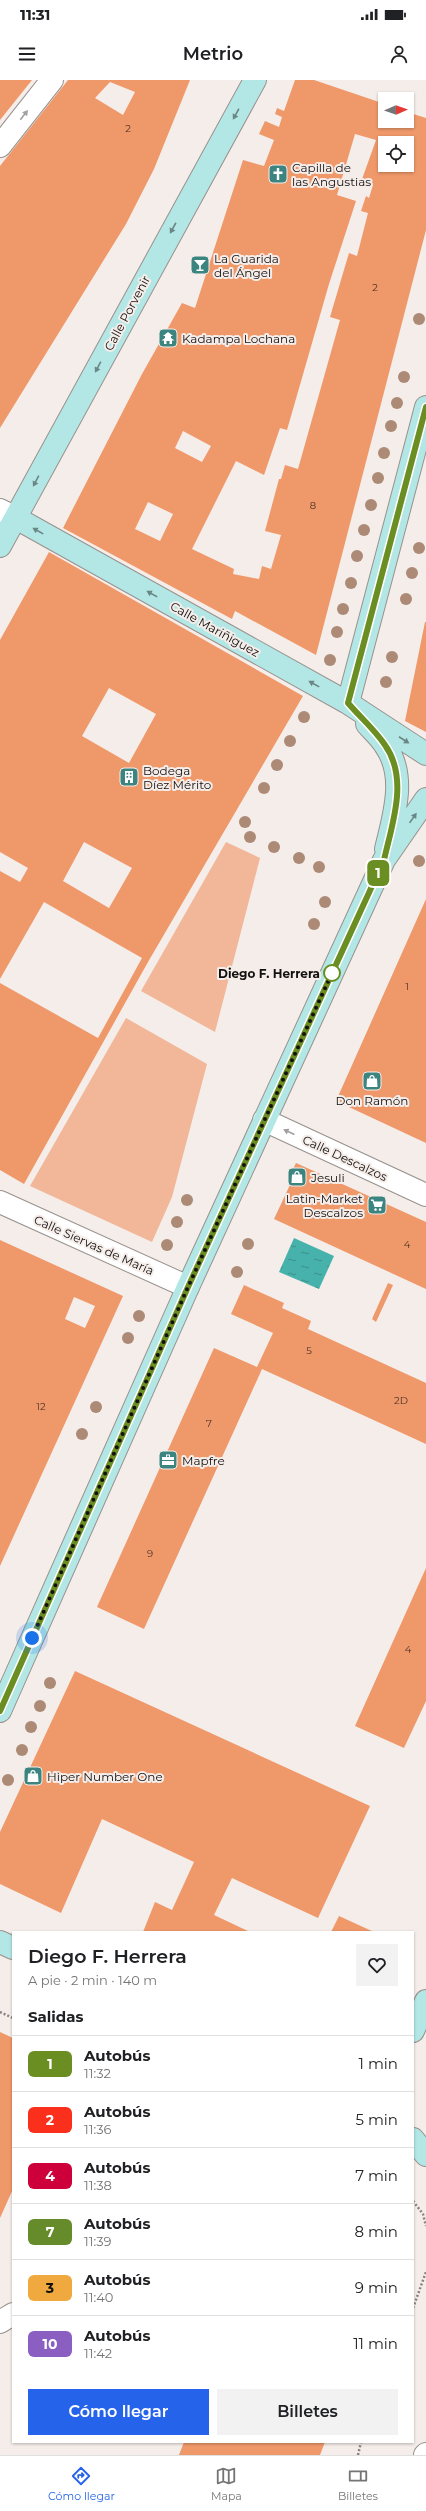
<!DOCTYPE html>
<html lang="es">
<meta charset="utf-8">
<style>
body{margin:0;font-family:Montserrat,sans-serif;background:#f2f2f2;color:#202124;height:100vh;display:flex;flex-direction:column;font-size:15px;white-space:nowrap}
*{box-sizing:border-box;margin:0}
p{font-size:13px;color:#757577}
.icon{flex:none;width:22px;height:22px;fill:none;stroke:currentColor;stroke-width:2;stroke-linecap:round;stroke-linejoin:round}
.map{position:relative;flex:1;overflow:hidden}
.sheet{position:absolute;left:12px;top:1851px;width:402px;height:512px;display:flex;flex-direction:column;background:#fff;border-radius:0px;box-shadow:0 1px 3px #0004}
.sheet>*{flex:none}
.badge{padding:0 8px;border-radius:6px;font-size:14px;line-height:26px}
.needle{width:26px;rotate:88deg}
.tools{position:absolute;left:378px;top:12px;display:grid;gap:8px}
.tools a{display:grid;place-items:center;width:36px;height:36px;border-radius:0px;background:#fff;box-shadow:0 1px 3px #0004;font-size:20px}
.you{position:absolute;width:20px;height:20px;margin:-10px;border:3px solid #fff;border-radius:50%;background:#1a73e8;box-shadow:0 0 0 6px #1a73e833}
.map>.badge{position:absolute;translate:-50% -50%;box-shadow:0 0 0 2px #fff}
h2{padding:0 16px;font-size:15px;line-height:36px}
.round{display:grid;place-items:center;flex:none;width:42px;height:42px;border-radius:0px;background:#f2f2f2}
.headline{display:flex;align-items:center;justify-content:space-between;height:68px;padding:0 16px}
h1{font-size:19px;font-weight:600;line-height:30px}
.button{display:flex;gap:8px;margin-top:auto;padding:8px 16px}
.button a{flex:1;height:46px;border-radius:0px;background:#2563eb;color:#fff;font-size:16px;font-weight:600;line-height:46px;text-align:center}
.button a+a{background:#f2f2f2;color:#202124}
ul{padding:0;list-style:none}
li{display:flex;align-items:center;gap:12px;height:56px;padding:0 16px;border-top:1px solid #e0e0e0}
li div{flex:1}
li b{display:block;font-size:15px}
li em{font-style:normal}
li .badge{min-width:44px;font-weight:700;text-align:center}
.status{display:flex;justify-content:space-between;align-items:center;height:28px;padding:0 20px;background:#fff;direction:ltr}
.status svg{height:11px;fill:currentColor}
header{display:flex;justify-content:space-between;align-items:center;height:52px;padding:0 16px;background:#fff;font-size:18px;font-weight:600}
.tab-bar{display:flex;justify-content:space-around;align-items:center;height:56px;border-top:1px solid #e0e0e0;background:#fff;font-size:11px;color:#757577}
.tab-bar a{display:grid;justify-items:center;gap:2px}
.tab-bar .active{color:#2563eb}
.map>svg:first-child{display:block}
.green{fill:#f2b698}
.water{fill:url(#water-ripples)}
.building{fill:#ef986a;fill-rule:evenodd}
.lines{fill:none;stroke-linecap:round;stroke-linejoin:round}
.street-casing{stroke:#98918d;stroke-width:24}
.secondary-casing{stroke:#98918d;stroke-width:24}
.path{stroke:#888280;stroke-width:2.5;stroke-dasharray:2 2;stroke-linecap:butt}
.street{stroke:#fff;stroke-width:22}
.secondary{stroke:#b2e7e5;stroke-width:22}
.tree{fill:#ac8a76}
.oneway{fill:#6a8685}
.oneway2{fill:#a19f9f}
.line-casing{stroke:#fff;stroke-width:9}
.line{stroke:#6b8e23;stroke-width:6}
.walk{stroke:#13100f;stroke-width:4;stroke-dasharray:0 7.2}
.stop-dot{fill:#fff;stroke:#6b8e23;stroke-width:2}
.labels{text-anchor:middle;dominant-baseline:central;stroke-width:4;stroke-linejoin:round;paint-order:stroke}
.number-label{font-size:10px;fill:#4a3226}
.poi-label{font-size:12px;fill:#13100f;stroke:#f5ede9;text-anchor:start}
.street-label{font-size:12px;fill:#13100f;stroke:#f5ede9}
.stop-label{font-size:12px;font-weight:bold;fill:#13100f;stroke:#f5ede9;text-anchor:end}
</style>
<div class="status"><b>11:31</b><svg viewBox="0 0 49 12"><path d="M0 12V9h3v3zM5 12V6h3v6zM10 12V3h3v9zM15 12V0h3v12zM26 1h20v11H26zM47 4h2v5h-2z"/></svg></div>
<header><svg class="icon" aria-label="menu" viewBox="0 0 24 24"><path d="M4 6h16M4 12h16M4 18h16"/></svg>Metrio<svg class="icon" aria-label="person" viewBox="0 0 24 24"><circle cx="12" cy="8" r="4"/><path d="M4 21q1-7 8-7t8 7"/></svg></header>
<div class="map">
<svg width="426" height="2375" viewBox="0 0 426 2375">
<defs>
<pattern id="water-ripples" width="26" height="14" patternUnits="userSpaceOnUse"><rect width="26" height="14" fill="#47b2ab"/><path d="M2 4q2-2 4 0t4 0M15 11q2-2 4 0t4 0" fill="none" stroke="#3a8f8a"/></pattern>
</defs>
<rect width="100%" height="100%" fill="#f5ede9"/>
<!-- green -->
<path class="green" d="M226,762L260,778L215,952L141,911Z
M126,938L207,984L172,1117L152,1162L30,1106Z"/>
<!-- water -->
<path class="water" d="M294,1158L334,1176L319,1209L279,1192Z"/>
<!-- building -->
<path class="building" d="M0,0H32L0,40Z
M68,0H190L154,89L126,144L0,348V86ZM110,2L135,12L123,35L95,18Z
M295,0H314L385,24V41H407V32L426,38V150L316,575L235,531L232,539L63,448L142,294L182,223L195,228L243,80L264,86L274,60L259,54L265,41L279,47L282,37L275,34L277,28L284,31ZM355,54L376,60L361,102L373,105L369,118L366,116L361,131L368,133L357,176L349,173L330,237L340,240L298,389L285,385L281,399H279L265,451L281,455L271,489L262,486L259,499L233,494L234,489L192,469L236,381L264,395L280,348L287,350L329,204L356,121L337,115ZM385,63H407V85H385ZM183,351L211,366L202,382L175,368ZM148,422L173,434L160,461L135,449Z
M49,472L303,616L148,882L24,1104L0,1090V903L98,958L142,878L44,822L0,899V791L20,802L28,788L0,772V560ZM109,608L156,634L129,683L82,656ZM84,762L132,788L109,828L63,801Z
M425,542H426V652L405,641Z
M426,819V1063L336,1021Z
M296,1083L426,1142V1209L274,1139L295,1094L291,1093Z
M0,1160L123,1216L0,1486ZM74,1217L95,1226L85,1248L65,1239Z
M388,1203L393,1205L376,1242L372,1239Z
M244,1205L284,1223L282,1228L311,1241L308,1249L426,1303V1364L262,1289L144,1549L97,1527L214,1268L257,1287L273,1253L231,1234Z
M426,1488V1621L404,1668L355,1646Z
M75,1591L370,1726L318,1838L232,1798L214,1835L250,1852H143L155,1822L172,1830L194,1782L102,1739L61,1833L0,1804V1752Z
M339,1836L374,1852H331Z
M0,1952L13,1958V2109L0,2138Z
M184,2362H325L320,2375H179Z"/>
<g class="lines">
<!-- street casing -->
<g class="street-casing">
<path id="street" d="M0,66L52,0
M0,430L16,438
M264,1040L426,1115
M0,1122L188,1207
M0,2242L13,2234
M425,2375L426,2374"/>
</g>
<!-- secondary casing -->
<g class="secondary-casing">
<path id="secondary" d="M16,438L348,623L426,674
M0,466L255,0
M348,623L426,327
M367,644C373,651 380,657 385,665C407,696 394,735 386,769
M0,1631L188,1207L384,780L426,719
M0,1862L13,1868
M413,1951L426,1921
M413,2059L426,2075"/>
</g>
<!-- path -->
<path class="path" d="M0,1932L13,1938
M413,2121L423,2134L426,2146
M413,2228L426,2192
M358,2375L361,2362"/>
<!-- street -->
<use href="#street" class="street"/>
<!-- secondary -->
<use href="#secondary" class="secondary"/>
</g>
<!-- trees -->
<g class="tree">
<circle cx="419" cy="239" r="6"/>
<circle cx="404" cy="297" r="6"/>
<circle cx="397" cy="323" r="6"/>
<circle cx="391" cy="346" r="6"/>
<circle cx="384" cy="373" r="6"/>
<circle cx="378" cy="398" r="6"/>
<circle cx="371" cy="425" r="6"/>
<circle cx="364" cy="450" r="6"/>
<circle cx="419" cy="468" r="6"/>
<circle cx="357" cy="476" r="6"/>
<circle cx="412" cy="493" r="6"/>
<circle cx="351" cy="503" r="6"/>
<circle cx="406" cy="519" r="6"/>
<circle cx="343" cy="529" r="6"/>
<circle cx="337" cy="552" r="6"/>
<circle cx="392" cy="577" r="6"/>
<circle cx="330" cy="580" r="6"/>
<circle cx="386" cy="602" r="6"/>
<circle cx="304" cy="637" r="6"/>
<circle cx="290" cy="661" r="6"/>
<circle cx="277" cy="685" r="6"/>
<circle cx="264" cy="708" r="6"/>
<circle cx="245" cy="742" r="6"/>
<circle cx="250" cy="757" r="6"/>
<circle cx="274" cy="767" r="6"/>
<circle cx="299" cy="778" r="6"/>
<circle cx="419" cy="781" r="6"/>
<circle cx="319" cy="787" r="6"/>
<circle cx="325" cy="822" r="6"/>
<circle cx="314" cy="844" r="6"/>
<circle cx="187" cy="1120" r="6"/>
<circle cx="177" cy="1142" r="6"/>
<circle cx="248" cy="1164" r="6"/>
<circle cx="167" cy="1165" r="6"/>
<circle cx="237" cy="1192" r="6"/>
<circle cx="139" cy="1236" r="6"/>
<circle cx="128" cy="1258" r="6"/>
<circle cx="96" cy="1327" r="6"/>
<circle cx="82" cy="1354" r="6"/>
<circle cx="50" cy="1603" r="6"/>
<circle cx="40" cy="1626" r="6"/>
<circle cx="31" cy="1647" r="6"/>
<circle cx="22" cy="1670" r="6"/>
<circle cx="8" cy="1700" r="6"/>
</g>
<!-- one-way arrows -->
<defs><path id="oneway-solid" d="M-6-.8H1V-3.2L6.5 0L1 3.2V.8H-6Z"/></defs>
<g class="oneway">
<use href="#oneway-solid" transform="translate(236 34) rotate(119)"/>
<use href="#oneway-solid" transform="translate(173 148) rotate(119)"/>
<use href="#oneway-solid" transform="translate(98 287) rotate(118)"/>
<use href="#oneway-solid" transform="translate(36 401) rotate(118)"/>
<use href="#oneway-solid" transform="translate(38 451) rotate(-151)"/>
<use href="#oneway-solid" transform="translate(152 514) rotate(-151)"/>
<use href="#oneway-solid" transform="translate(314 604) rotate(-151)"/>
<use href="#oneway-solid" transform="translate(404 660) rotate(33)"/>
<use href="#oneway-solid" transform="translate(413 738) rotate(-55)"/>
</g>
<g class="oneway2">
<use href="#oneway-solid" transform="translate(24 35) rotate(-52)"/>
<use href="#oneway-solid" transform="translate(289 1052) rotate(-155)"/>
</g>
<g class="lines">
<!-- line casing -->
<g class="line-casing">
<path id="line" d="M0,1631L188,1207L384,780C392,744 409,699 385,665C375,650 360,637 348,623L426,327"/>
</g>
<!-- line -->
<use href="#line" class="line"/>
<!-- walk -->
<path class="walk" d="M32,1558L188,1207L332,893"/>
</g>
<!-- icons -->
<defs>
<g id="church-square" transform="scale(1)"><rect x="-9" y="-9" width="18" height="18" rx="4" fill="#3c8480" stroke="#f5ede9"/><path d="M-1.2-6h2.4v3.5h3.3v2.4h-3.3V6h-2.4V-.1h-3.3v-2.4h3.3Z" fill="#fff"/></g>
<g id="bar-square" transform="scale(1)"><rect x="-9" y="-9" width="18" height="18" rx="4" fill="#3c8480" stroke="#f5ede9"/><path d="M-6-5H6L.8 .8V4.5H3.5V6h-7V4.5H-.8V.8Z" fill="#fff"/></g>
<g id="temple-square" transform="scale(1)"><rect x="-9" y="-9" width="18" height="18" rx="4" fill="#3c8480" stroke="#f5ede9"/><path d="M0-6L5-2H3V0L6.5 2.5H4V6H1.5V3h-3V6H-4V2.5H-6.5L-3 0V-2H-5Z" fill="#fff"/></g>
<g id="building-square" transform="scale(1)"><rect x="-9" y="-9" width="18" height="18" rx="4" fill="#3c8480" stroke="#f5ede9"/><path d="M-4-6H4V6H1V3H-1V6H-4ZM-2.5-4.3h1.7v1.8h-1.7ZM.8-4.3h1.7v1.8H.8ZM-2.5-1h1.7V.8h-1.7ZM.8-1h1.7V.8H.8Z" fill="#fff"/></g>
<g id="shop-square" transform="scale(1)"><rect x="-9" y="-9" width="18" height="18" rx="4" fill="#3c8480" stroke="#f5ede9"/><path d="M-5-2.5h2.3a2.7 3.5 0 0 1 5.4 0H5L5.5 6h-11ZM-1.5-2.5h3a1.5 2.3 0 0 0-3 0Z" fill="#fff"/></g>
<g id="supermarket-square" transform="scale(1)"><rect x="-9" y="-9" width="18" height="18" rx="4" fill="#3c8480" stroke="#f5ede9"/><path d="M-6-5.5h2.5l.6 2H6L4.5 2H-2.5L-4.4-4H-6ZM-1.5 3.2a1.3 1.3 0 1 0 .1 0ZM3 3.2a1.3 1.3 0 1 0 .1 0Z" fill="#fff"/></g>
<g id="office-square" transform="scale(1)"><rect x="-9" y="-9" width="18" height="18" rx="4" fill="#3c8480" stroke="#f5ede9"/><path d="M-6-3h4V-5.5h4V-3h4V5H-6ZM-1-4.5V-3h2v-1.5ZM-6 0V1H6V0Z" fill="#fff"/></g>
</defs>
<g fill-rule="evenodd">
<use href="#church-square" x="278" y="94"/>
<use href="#bar-square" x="200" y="185"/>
<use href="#temple-square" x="168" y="258"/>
<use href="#building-square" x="129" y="697"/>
<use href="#shop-square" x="372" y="1001"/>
<use href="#shop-square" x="297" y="1097"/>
<use href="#supermarket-square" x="377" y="1125"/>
<use href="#office-square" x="168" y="1380"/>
<use href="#shop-square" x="33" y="1696"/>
</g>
<!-- markers -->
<circle class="stop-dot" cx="332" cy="893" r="8"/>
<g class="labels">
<!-- number labels -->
<g class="number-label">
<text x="128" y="48">2</text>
<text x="375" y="207">2</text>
<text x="313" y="425">8</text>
<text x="407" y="906">1</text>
<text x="407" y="1164">4</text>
<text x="309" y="1270">5</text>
<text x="401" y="1320">2D</text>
<text x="41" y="1326">12</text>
<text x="209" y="1343">7</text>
<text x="150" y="1473">9</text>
<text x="408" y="1569">4</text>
</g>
<!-- poi labels -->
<g class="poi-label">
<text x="292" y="87">Capilla de<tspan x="292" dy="14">las Angustias</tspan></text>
<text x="214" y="178">La Guarida<tspan x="214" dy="14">del Ángel</tspan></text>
<text x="182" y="258">Kadampa Lochana</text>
<text x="143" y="690">Bodega<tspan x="143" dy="14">Díez Mérito</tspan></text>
<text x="372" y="1020" text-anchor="middle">Don Ramón</text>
<text x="311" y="1097">Jesuli</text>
<text x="363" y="1118" text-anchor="end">Latin-Market<tspan x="363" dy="14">Descalzos</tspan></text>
<text x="182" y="1380">Mapfre</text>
<text x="47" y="1696">Hiper Number One</text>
</g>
<!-- street labels -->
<g class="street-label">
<text transform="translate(127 233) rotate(-62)">Calle Porvenir</text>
<text transform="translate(215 549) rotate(29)">Calle Mariñiguez</text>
<text transform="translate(345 1078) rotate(25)">Calle Descalzos</text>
<text transform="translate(94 1165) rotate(24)">Calle Siervas de María</text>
</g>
<!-- stop labels -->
<g class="stop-label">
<text x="320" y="893">Diego F. Herrera</text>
</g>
</g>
</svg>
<div class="tools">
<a><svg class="needle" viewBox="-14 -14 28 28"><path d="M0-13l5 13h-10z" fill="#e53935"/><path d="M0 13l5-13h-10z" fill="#757577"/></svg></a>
<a><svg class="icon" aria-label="locate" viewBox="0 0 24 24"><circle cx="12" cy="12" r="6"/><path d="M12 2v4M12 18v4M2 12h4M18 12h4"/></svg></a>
</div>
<div class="you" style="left:32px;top:1558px"></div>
<b class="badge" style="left:378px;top:793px;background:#6b8e23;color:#fff">1</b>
<section class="sheet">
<div class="headline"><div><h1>Diego F. Herrera</h1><p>A pie · 2 min · 140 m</p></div><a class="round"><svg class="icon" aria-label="heart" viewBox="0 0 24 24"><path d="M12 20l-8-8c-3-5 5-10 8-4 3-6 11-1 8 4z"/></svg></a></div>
<h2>Salidas</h2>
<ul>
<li><span class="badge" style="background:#6b8e23;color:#fff">1</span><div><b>Autobús</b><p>11:32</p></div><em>1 min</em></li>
<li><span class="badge" style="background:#fa2f1c;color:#fff">2</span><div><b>Autobús</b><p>11:36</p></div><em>5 min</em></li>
<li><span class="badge" style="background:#ce003b;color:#fff">4</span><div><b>Autobús</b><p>11:38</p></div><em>7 min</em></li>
<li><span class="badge" style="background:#658b2a;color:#fff">7</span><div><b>Autobús</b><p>11:39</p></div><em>8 min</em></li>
<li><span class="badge" style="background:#efa93e;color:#111">3</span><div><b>Autobús</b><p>11:40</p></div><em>9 min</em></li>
<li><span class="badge" style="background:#8a5fc1;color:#fff">10</span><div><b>Autobús</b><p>11:42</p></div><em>11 min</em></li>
</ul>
<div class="button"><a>Cómo llegar</a><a>Billetes</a></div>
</section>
</div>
<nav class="tab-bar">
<a class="active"><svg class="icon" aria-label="directions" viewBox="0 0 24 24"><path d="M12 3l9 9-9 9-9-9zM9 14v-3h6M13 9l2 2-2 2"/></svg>Cómo llegar</a>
<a><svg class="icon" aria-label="map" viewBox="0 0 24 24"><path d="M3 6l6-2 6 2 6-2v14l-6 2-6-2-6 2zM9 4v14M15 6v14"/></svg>Mapa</a>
<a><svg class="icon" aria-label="tickets" viewBox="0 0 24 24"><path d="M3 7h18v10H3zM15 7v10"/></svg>Billetes</a>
</nav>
